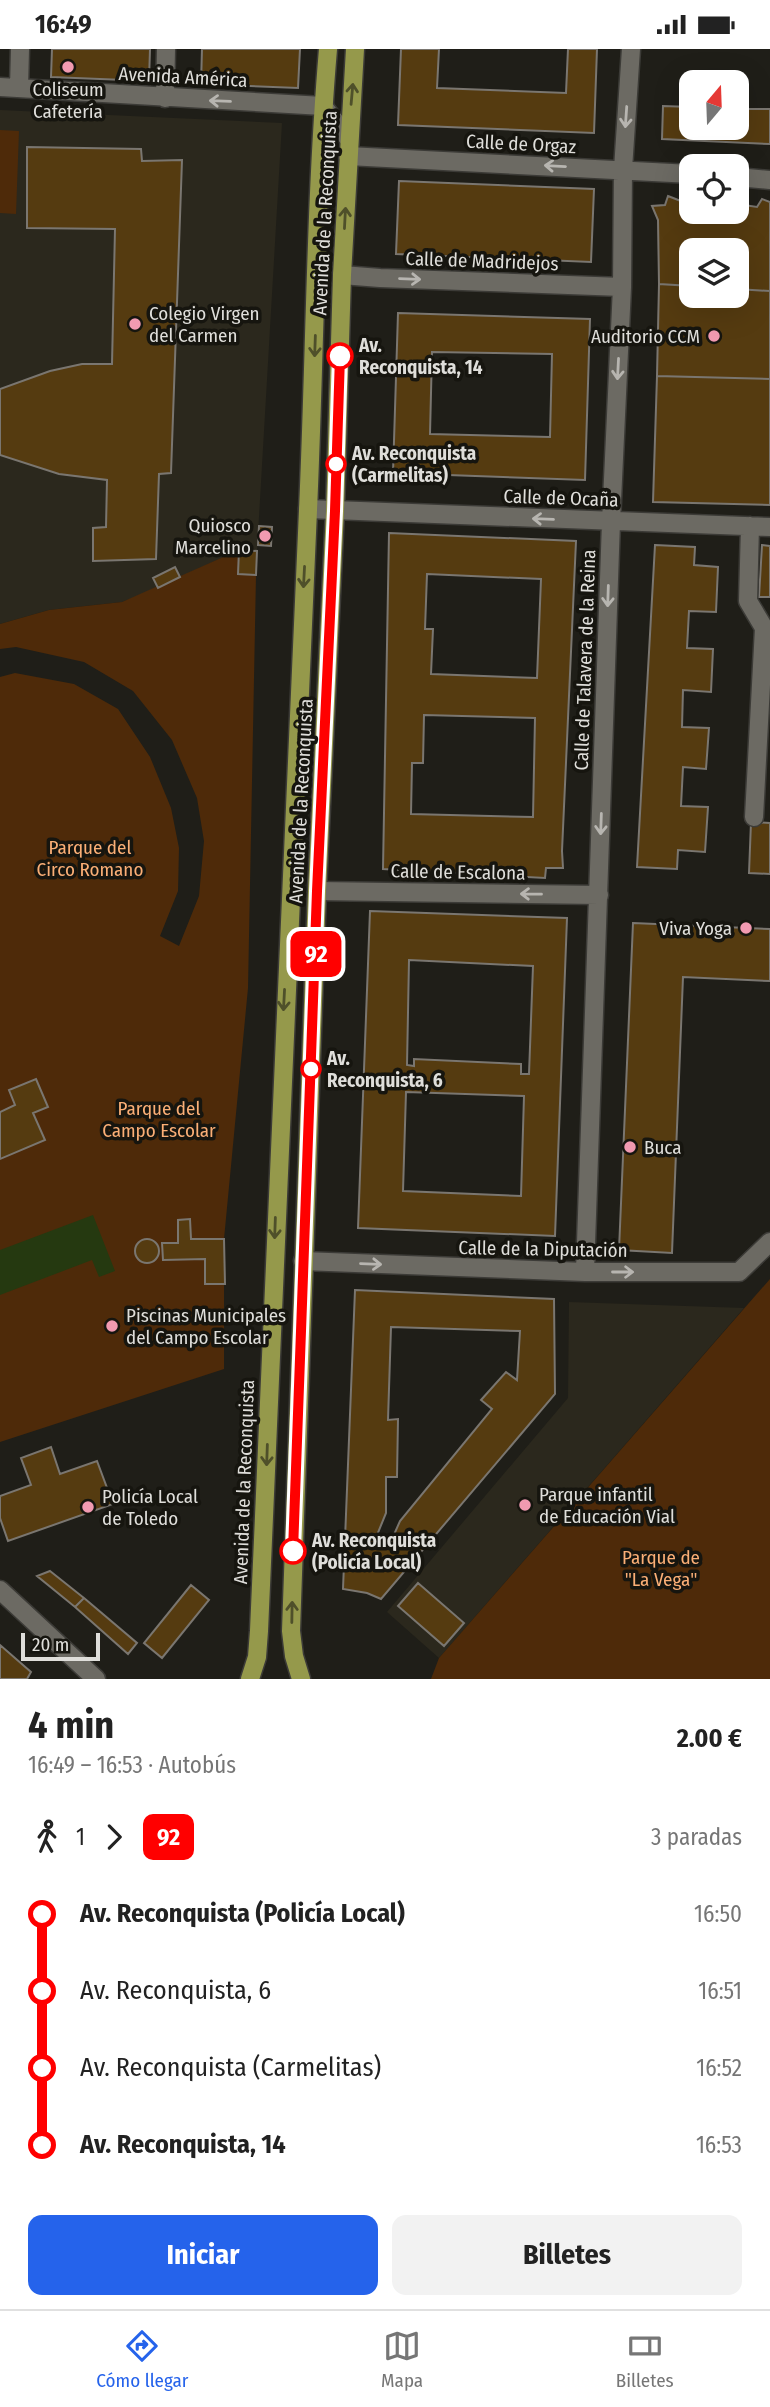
<!DOCTYPE html>
<html lang="es">
<meta charset="utf-8">
<style>
body{margin:0;font-family:"Fira Sans Condensed",sans-serif;background:#f2f2f2;color:#222;height:100vh;display:flex;flex-direction:column;font-size:26px;white-space:nowrap}
*{box-sizing:border-box;margin:0}
p{font-size:23px;color:#767676}
.icon{flex:none;width:38px;height:38px;fill:none;stroke:currentColor;stroke-width:2;stroke-linecap:round;stroke-linejoin:round}
.map{position:relative;height:1630px;overflow:hidden}
.details{display:flex;flex-direction:column;background:#fff;flex:1}
.details>*{flex:none}
.badge{padding:0 14px;border-radius:10px;font-size:24px;line-height:46px}
.needle{width:46px;rotate:19deg}
.fabs{position:absolute;left:679px;top:21px;display:grid;gap:14px}
.fabs a{display:grid;place-items:center;width:70px;height:70px;border-radius:14px;background:#fff;box-shadow:0 7px 28px #0002;font-size:35px}
.scale{position:absolute;left:21px;bottom:18px;width:79px;box-sizing:border-box;padding-left:7px;border:4px solid #dfdeda;border-top:0;font-size:19px;line-height:24px;white-space:nowrap;color:#dfdeda;-webkit-text-stroke:5px #16150f;paint-order:stroke}
.map>.badge{position:absolute;translate:-50% -50%;box-shadow:0 0 0 4px #fff}
.legs{display:flex;align-items:center;gap:10px;height:77px;padding:0 28px;font-size:23px}
.legs p{margin-inline-start:auto}
.overview{display:flex;align-items:center;justify-content:space-between;height:119px;padding:0 28px}
h1{font-size:38px;font-weight:700;line-height:52px}
.button{display:flex;gap:14px;margin-top:auto;padding:14px 28px}
.button a{flex:1;height:80px;border-radius:14px;background:#2563eb;color:#fff;font-size:28px;font-weight:700;line-height:80px;text-align:center}
.button a+a{background:#f2f2f2;color:#222}
ul{padding:0 28px;list-style:none}
li{display:flex;align-items:center;gap:24px;height:77px;font-size:26px}
li i{display:grid;place-items:center;width:10px;height:100%;margin:0 9px;background:currentColor}
li i::after{content:'';width:18px;height:18px;margin:-9px;border:5px solid;border-radius:50%;background:#fff}
li p{margin-inline-start:auto}
li:first-child i{background:linear-gradient(#0000 50%,currentColor 0)}
li:last-child i{background:linear-gradient(currentColor 50%,#0000 0)}
.status{display:flex;justify-content:space-between;align-items:center;height:49px;padding:0 35px;background:#fff;direction:ltr}
.status svg{height:19px;fill:currentColor}
.tab-bar{display:flex;justify-content:space-around;align-items:center;height:98px;border-top:2px solid #e0e0e0;background:#fff;font-size:19px;color:#767676}
.tab-bar a{display:grid;justify-items:center;gap:4px}
.tab-bar .selected{color:#2563eb}
.map>svg:first-child{display:block}
.built{fill:#2b281d}
.green{fill:#4e2a09}
.water{fill:#253910}
.building{fill:#553b10;stroke:#7a7670;stroke-width:2;fill-rule:evenodd}
.lines{fill:none;stroke-linecap:round;stroke-linejoin:round}
.minor-casing{stroke:#3c3b37;stroke-width:21}
.major-casing{stroke:#3c3b37;stroke-width:21}
.minor{stroke:#6c6a63;stroke-width:18}
.major{stroke:#95994b;stroke-width:18}
.oneway{stroke:#4f502a}
.oneway2{stroke:#b7b5b0}
.line-1-casing{stroke:#fff;stroke-width:16}
.line-1{stroke:#f00;stroke-width:10}
.poi-dot{fill:#f19ab1;stroke:#16150f;stroke-width:2.5}
.stop-1-dot{fill:#fff;stroke:#f00;stroke-width:3.5}
.labels{text-anchor:middle;dominant-baseline:central;stroke-width:7;stroke-linejoin:round;paint-order:stroke}
.street-label{font-size:19px;fill:#dfdeda;stroke:#16150f}
.poi-label{font-size:19px;fill:#dfdeda;stroke:#16150f;text-anchor:start}
.stop-label{font-size:19px;font-weight:bold;fill:#dfdeda;stroke:#16150f;text-anchor:start}
.park-label{font-size:19px;fill:#fbaf76;stroke:#16150f}
</style>
<div class="status"><b>16:49</b><svg viewBox="0 0 49 12"><path d="M0 12V9h3v3zM5 12V6h3v6zM10 12V3h3v9zM15 12V0h3v12zM26 1h20v11H26zM47 4h2v5h-2z"/></svg></div>
<div class="map">
<svg width="770" height="1630" viewBox="0 0 770 1630">
<rect width="100%" height="100%" fill="#1f1e18"/>
<!-- built -->
<path class="built" d="M0,61L282,74L257,502L239,501L180,528L175,519L153,529L158,539L122,553L49,561L0,575Z
M569,1253L744,1259L439,1609L387,1563L568,1349Z"/>
<!-- green -->
<path class="green" d="M0,81L19,82L16,165L0,164Z
M239,501L238,525L256,526L248,939L224,1190V1320L0,1393V1110L45,1091L33,1064L48,1057L36,1030L9,1041L15,1056L0,1063V628L15,624L74,635L118,660L150,708L171,759L179,799L178,842L160,887L179,897L199,847L204,792L197,749L172,691L133,642L84,613L16,598L0,600V575L49,561L122,553Z
M770,1230V1630H431L439,1609Z"/>
<!-- water -->
<path class="water" d="M93,1166L115,1222L99,1228L92,1211L0,1246V1201Z"/>
<!-- building -->
<path class="building" d="M52,0H150L149,32L51,28Z
M202,0H300L298,39L201,35Z
M401,0H439L437,39L566,44L568,0H597L594,84L398,76Z
M663,57L691,58V79H737V60H770V95L662,90Z
M27,98L141,100L142,112L182,111L171,424L159,425L156,510L93,512V479L106,478L107,431L59,425L0,406V340L50,322L82,315H112L115,180L27,179Z
M399,132L594,140L591,213L396,205Z
M668,147L691,156V163H737V155L757,158L762,150L770,153V242L737,240V201H691V237L659,235L658,171L652,157L665,156Z
M659,235L691,237V247H737V240L770,242V330L657,327Z
M398,264L590,270L585,431L393,424ZM432,303L552,305L550,388L430,385Z
M657,327L770,330V456L653,453Z
M259,477L272,478L271,497L258,496Z
M389,484L576,492L562,802L563,819H546L545,829L383,820ZM427,525L541,530L537,629L431,625L433,580H425ZM424,666L535,669L533,768L411,765L412,714H423Z
M655,496L695,498L694,516L718,518L716,563L689,562L687,599L713,600L711,643L683,641L682,678L709,679L706,720L683,718L681,757L708,758L705,803L678,801L677,820L637,818Z
M762,496L770,497V548H759Z
M239,501L257,502L256,526L238,525Z
M175,518L180,528L158,539L153,529Z
M751,773L770,774V825L749,824Z
M370,862L567,869L555,1187L358,1179ZM409,911L533,917L529,1025H521V1015L414,1010V1017L407,1016ZM406,1043L524,1047L521,1147L403,1142Z
M633,874L770,880V932L683,928L672,1204L619,1201Z
M36,1030L48,1058L33,1064L45,1091L0,1110V1063L15,1056L9,1041Z
M190,1170L191,1190H224L225,1235H205V1210L163,1211L162,1194H178V1171Z
M135 1202a12 12 0 1 1 24 0a12 12 0 1 1-24 0Z
M355,1241L554,1250L555,1345L381,1550L367,1544L343,1540ZM391,1278L520,1282L517,1331L506,1323L481,1351L492,1360L400,1472L389,1497L375,1491L386,1464V1428H397L398,1370L388,1371Z
M51,1398L60,1425L97,1412L113,1455L8,1492L0,1469V1447L31,1436L21,1409Z
M50,1522L84,1549L75,1558L37,1527Z
M418,1534L464,1574L444,1597L398,1557Z
M191,1536L209,1551L162,1609L144,1594Z
M84,1549L137,1594L128,1605L75,1558Z
M0,1596L31,1623L27,1630H0Z"/>
<g class="lines">
<!-- minor casing -->
<g class="minor-casing">
<path id="minor" d="M0,38L323,57L348,89
M19,39L20,0
M165,49L166,0
M348,107L691,125
M737,128L770,131
M342,226L380,229L622,238
M308,460L770,478
M750,477L748,552L764,579L754,768
M317,842L599,846
M303,1212L585,1223H739L770,1193
M585,1223L611,473L622,238L623,120L631,0
M0,1541L96,1630"/>
</g>
<!-- major casing -->
<g class="major-casing">
<path id="major" d="M250,1630L257,1608L259,1582C275,1208 290,834 308,461C315,307 315,153 328,0
M301,1630L294,1607L291,1582L317,842L335,462L342,226L355,0"/>
</g>
<!-- minor -->
<use href="#minor" class="minor"/>
<!-- major -->
<use href="#major" class="major"/>
</g>
<!-- one-way arrows -->
<defs><path id="oneway-shaft" d="M-6 0H5M1.5-3L5.5 0L1.5 3" fill="none" stroke-width="1.6" stroke-linecap="round" stroke-linejoin="round" transform="scale(1.75)"/></defs>
<g class="oneway">
<use href="#oneway-shaft" transform="translate(352 45) rotate(-85)"/>
<use href="#oneway-shaft" transform="translate(345 169) rotate(-87)"/>
<use href="#oneway-shaft" transform="translate(315 297) rotate(92)"/>
<use href="#oneway-shaft" transform="translate(304 528) rotate(93)"/>
<use href="#oneway-shaft" transform="translate(284 951) rotate(93)"/>
<use href="#oneway-shaft" transform="translate(275 1179) rotate(92)"/>
<use href="#oneway-shaft" transform="translate(267 1406) rotate(92)"/>
<use href="#oneway-shaft" transform="translate(292 1563) rotate(-89)"/>
</g>
<g class="oneway2">
<use href="#oneway-shaft" transform="translate(220 52) rotate(-178)"/>
<use href="#oneway-shaft" transform="translate(626 68) rotate(94)"/>
<use href="#oneway-shaft" transform="translate(555 117) rotate(-177)"/>
<use href="#oneway-shaft" transform="translate(410 230) rotate(2)"/>
<use href="#oneway-shaft" transform="translate(618 320) rotate(93)"/>
<use href="#oneway-shaft" transform="translate(543 470) rotate(-178)"/>
<use href="#oneway-shaft" transform="translate(608 547) rotate(92)"/>
<use href="#oneway-shaft" transform="translate(601 775) rotate(92)"/>
<use href="#oneway-shaft" transform="translate(531 845) rotate(-179)"/>
<use href="#oneway-shaft" transform="translate(371 1215) rotate(2)"/>
<use href="#oneway-shaft" transform="translate(623 1223)"/>
</g>
<g class="lines">
<!-- line-1 casing -->
<g class="line-1-casing">
<path id="line-1" d="M293,1502L317,842L335,462L340,307"/>
</g>
<!-- line-1 -->
<use href="#line-1" class="line-1"/>
</g>
<!-- markers -->
<g class="poi-dot">
<circle cx="68" cy="18" r="7"/>
<circle cx="135" cy="275" r="7"/>
<circle cx="714" cy="287" r="7"/>
<circle cx="265" cy="487" r="7"/>
<circle cx="746" cy="879" r="7"/>
<circle cx="630" cy="1098" r="7"/>
<circle cx="112" cy="1277" r="7"/>
<circle cx="525" cy="1456" r="7"/>
<circle cx="88" cy="1458" r="7"/>
</g>
<g class="stop-1-dot">
<circle cx="340" cy="307" r="12"/>
<circle cx="336" cy="415" r="9"/>
<circle cx="311" cy="1020" r="9"/>
<circle cx="293" cy="1502" r="12"/>
</g>
<g class="labels">
<!-- street labels -->
<g class="street-label">
<text transform="translate(183 28) rotate(3)">Avenida América</text>
<text transform="translate(521 95) rotate(3)">Calle de Orgaz</text>
<text transform="translate(325 164) rotate(-87)">Avenida de la Reconquista</text>
<text transform="translate(482 212) rotate(2)">Calle de Madridejos</text>
<text transform="translate(561 449) rotate(2)">Calle de Ocaña</text>
<text transform="translate(585 611) rotate(-88)">Calle de Talavera de la Reina</text>
<text transform="translate(301 752) rotate(-87)">Avenida de la Reconquista</text>
<text transform="translate(458 823) rotate(1)">Calle de Escalona</text>
<text transform="translate(543 1200) rotate(1)">Calle de la Diputación</text>
<text transform="translate(244 1433) rotate(-88)">Avenida de la Reconquista</text>
</g>
<!-- poi labels -->
<g class="poi-label">
<text x="68" y="40" text-anchor="middle">Coliseum<tspan x="68" dy="22">Cafetería</tspan></text>
<text x="149" y="264">Colegio Virgen<tspan x="149" dy="22">del Carmen</tspan></text>
<text x="700" y="287" text-anchor="end">Auditorio CCM</text>
<text x="251" y="476" text-anchor="end">Quiosco<tspan x="251" dy="22">Marcelino</tspan></text>
<text x="732" y="879" text-anchor="end">Viva Yoga</text>
<text x="644" y="1098">Buca</text>
<text x="126" y="1266">Piscinas Municipales<tspan x="126" dy="22">del Campo Escolar</tspan></text>
<text x="539" y="1445">Parque infantil<tspan x="539" dy="22">de Educación Vial</tspan></text>
<text x="102" y="1447">Policía Local<tspan x="102" dy="22">de Toledo</tspan></text>
</g>
<!-- stop labels -->
<g class="stop-label">
<text x="359" y="296">Av.<tspan x="359" dy="22">Reconquista, 14</tspan></text>
<text x="352" y="404">Av. Reconquista<tspan x="352" dy="22">(Carmelitas)</tspan></text>
<text x="327" y="1009">Av.<tspan x="327" dy="22">Reconquista, 6</tspan></text>
<text x="312" y="1491">Av. Reconquista<tspan x="312" dy="22">(Policía Local)</tspan></text>
</g>
<!-- park labels -->
<g class="park-label">
<text x="90" y="798">Parque del<tspan x="90" dy="22">Circo Romano</tspan></text>
<text x="159" y="1059">Parque del<tspan x="159" dy="22">Campo Escolar</tspan></text>
<text x="661" y="1508">Parque de<tspan x="661" dy="22">"La Vega"</tspan></text>
</g>
</g>
</svg>
<div class="fabs">
<a><svg class="needle" viewBox="-14 -14 28 28"><path d="M0-13l5 13h-10z" fill="#e53935"/><path d="M0 13l5-13h-10z" fill="#767676"/></svg></a>
<a><svg class="icon" aria-label="locate" viewBox="0 0 24 24"><circle cx="12" cy="12" r="6"/><path d="M12 2v4M12 18v4M2 12h4M18 12h4"/></svg></a>
<a><svg class="icon" aria-label="layers" viewBox="0 0 24 24"><path d="M12 4l9 5-9 5-9-5zM3 14l9 5 9-5"/></svg></a>
</div>
<div class="scale">20 m</div>
<b class="badge" style="left:316px;top:905px;background:#f00;color:#fff">92</b>
</div>
<section class="details">
<div class="overview"><div><h1>4 min</h1><p>16:49 – 16:53 · Autobús</p></div><b>2.00 €</b></div>
<div class="legs"><svg class="icon" aria-label="walk" viewBox="0 0 24 24"><circle cx="13" cy="4" r="2"/><path d="M13 8l-2 6 4 7M11 14l-3 7M7 12l3-4h3l4 4"/></svg>1<svg class="icon" aria-label="forward" viewBox="0 0 24 24"><path d="M9 5l7 7-7 7"/></svg><b class="badge" style="background:#f00;color:#fff">92</b><p>3 paradas</p></div>
<ul>
<li><i style="color:#f00"></i><b>Av. Reconquista (Policía Local)</b><p>16:50</p></li>
<li><i style="color:#f00"></i><span>Av. Reconquista, 6</span><p>16:51</p></li>
<li><i style="color:#f00"></i><span>Av. Reconquista (Carmelitas)</span><p>16:52</p></li>
<li><i style="color:#f00"></i><b>Av. Reconquista, 14</b><p>16:53</p></li>
</ul>
<div class="button"><a>Iniciar</a><a>Billetes</a></div>
</section>
<nav class="tab-bar">
<a class="selected"><svg class="icon" aria-label="directions" viewBox="0 0 24 24"><path d="M12 3l9 9-9 9-9-9zM9 14v-3h6M13 9l2 2-2 2"/></svg>Cómo llegar</a>
<a><svg class="icon" aria-label="map" viewBox="0 0 24 24"><path d="M3 6l6-2 6 2 6-2v14l-6 2-6-2-6 2zM9 4v14M15 6v14"/></svg>Mapa</a>
<a><svg class="icon" aria-label="tickets" viewBox="0 0 24 24"><path d="M3 7h18v10H3zM15 7v10"/></svg>Billetes</a>
</nav>
